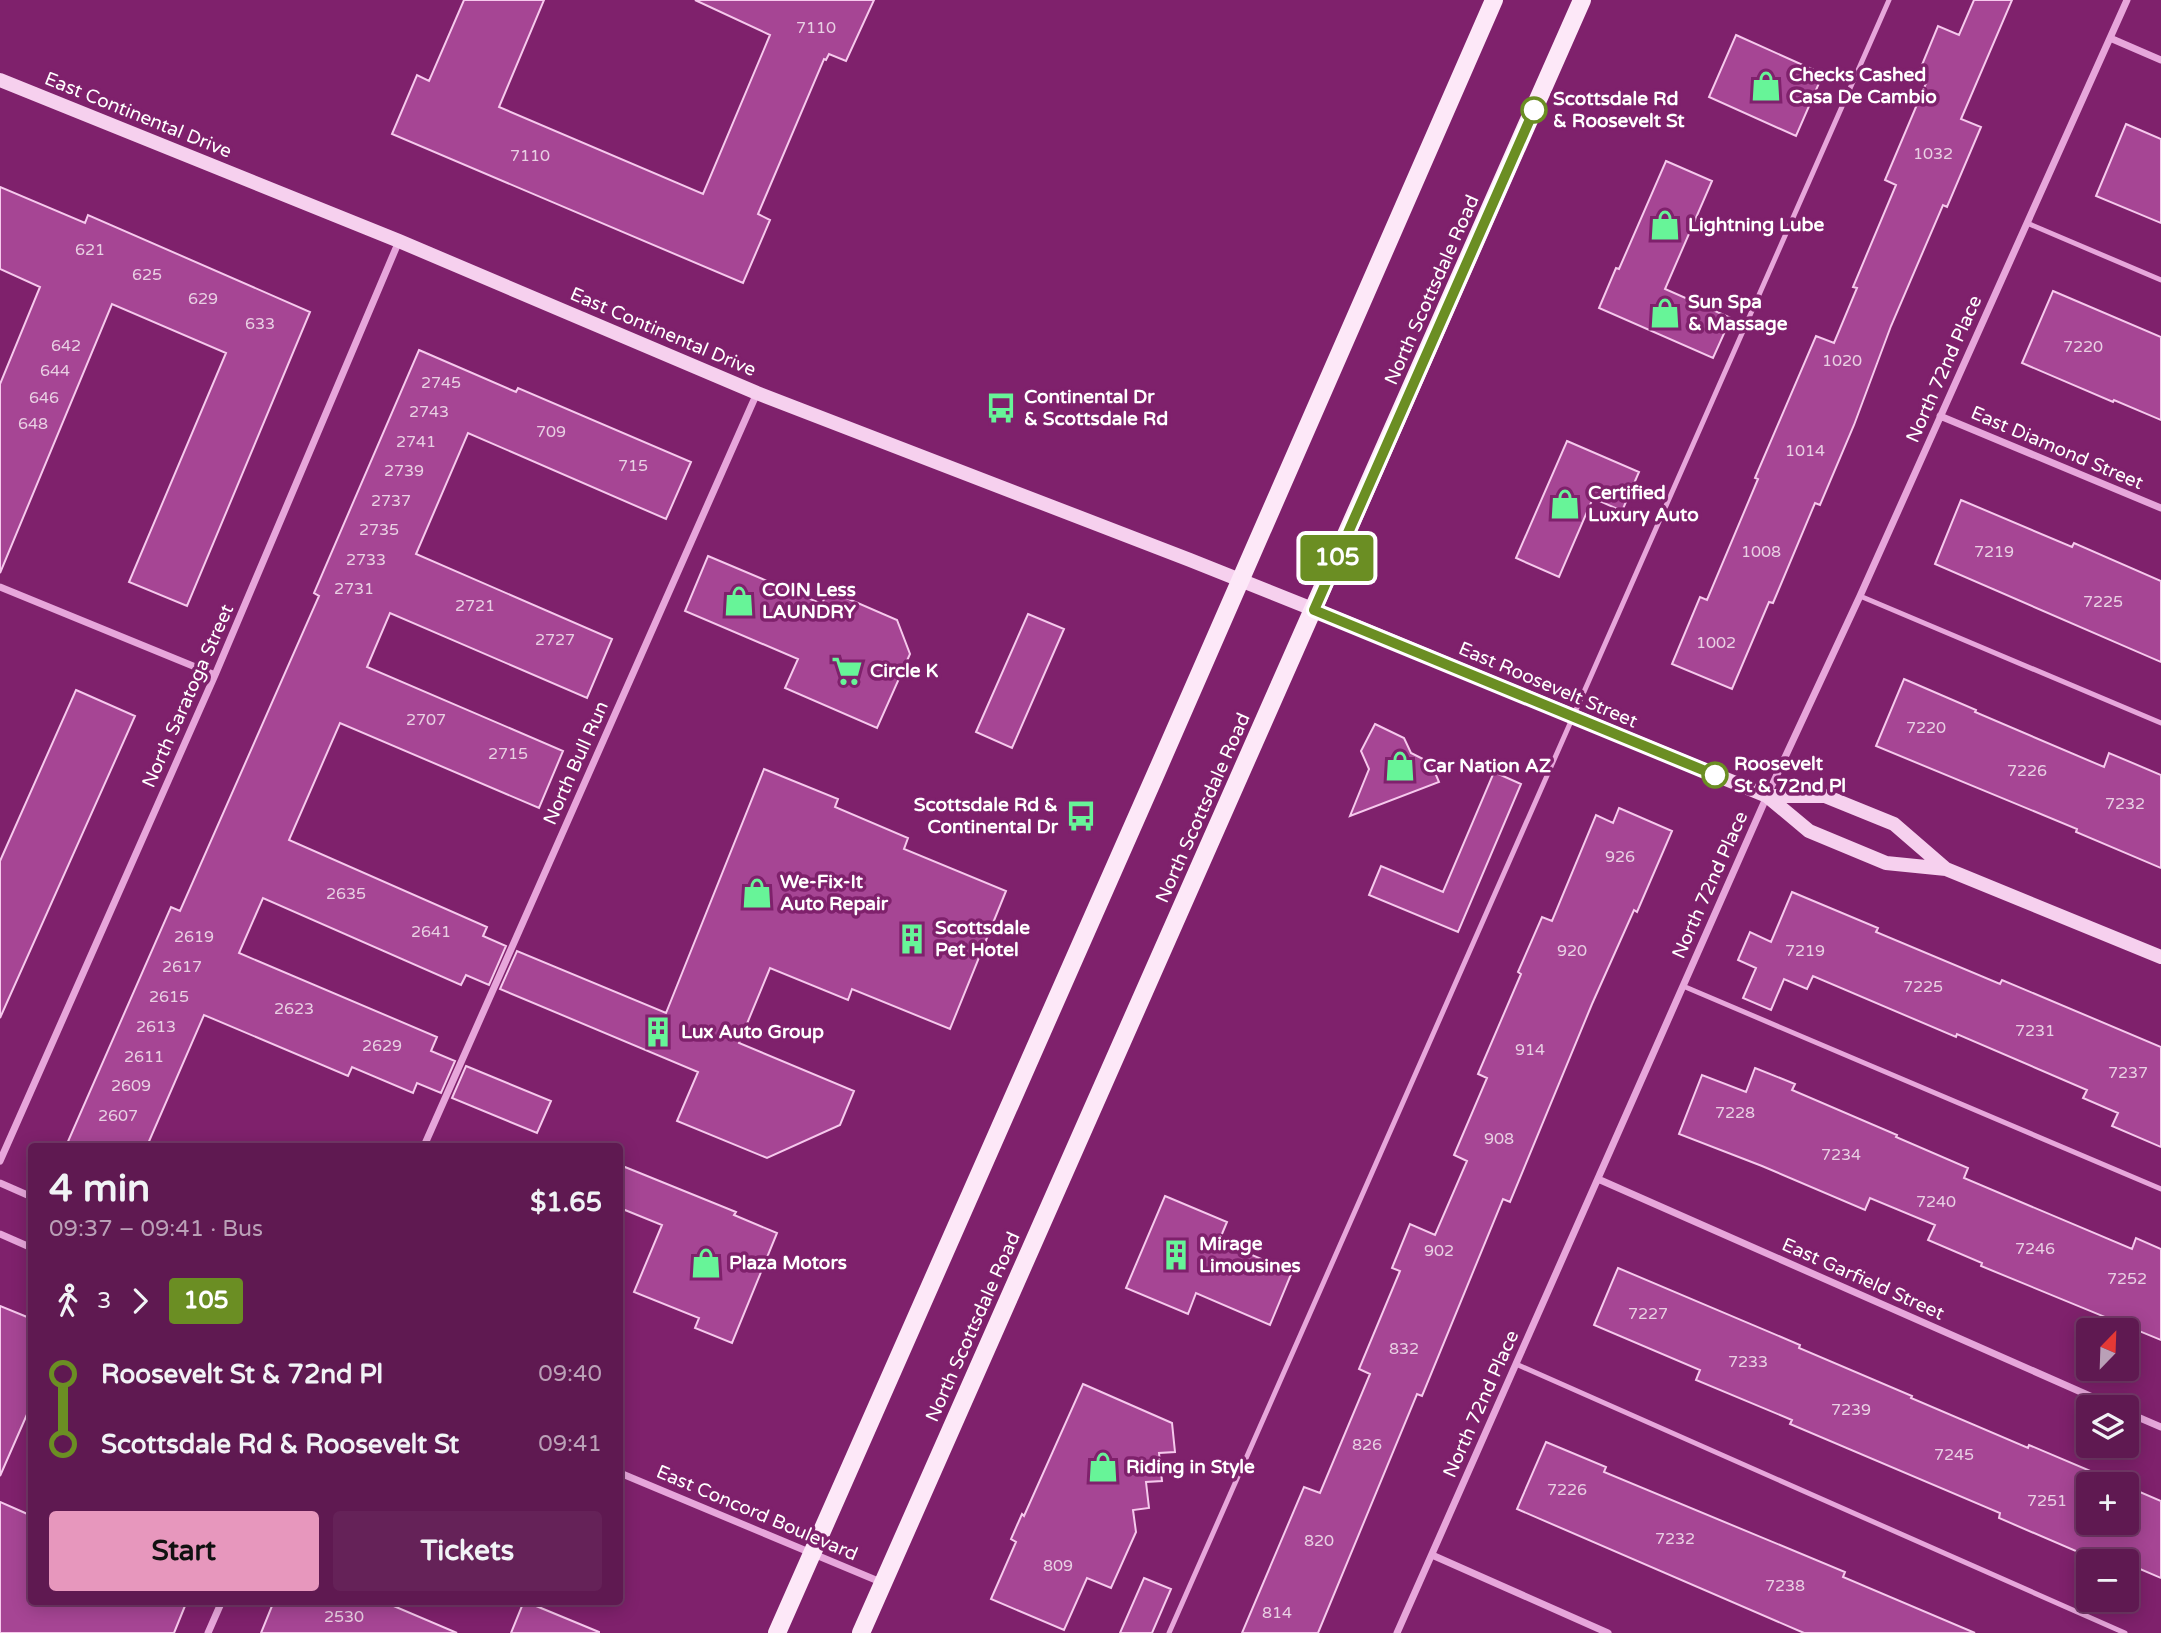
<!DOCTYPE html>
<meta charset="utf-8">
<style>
body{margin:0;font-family:"Varela Round",sans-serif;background:#652258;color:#f1f3f6;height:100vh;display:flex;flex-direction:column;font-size:26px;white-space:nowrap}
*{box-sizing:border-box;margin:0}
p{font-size:23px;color:#baa0b7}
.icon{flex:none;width:38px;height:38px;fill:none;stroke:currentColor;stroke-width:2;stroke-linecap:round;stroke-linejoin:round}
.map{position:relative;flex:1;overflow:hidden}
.drawer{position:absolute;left:28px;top:1143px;width:595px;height:462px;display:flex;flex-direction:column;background:#5f1951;border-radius:7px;box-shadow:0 4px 18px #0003,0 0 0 2px #733868}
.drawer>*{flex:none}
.badge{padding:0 14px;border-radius:5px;font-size:24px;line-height:46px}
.needle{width:46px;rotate:23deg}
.buttons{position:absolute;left:2076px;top:1318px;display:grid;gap:14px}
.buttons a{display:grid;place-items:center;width:63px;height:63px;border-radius:7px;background:#5f1951;box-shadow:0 4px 18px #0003,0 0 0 2px #733868;font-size:35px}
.map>.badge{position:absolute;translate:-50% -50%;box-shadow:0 0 0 4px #fff}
.legs{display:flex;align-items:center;gap:10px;height:77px;padding:0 21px;font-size:23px}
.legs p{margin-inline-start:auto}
.head{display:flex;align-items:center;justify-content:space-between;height:119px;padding:0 21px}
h1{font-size:38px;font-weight:700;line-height:52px}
.cta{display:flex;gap:14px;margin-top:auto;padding:14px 21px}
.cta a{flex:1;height:80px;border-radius:7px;background:#e797bd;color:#111;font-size:28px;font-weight:700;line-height:80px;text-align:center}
.cta a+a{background:#652258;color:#f1f3f6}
ul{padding:0 21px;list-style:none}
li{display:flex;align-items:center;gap:24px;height:70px;font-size:26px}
li i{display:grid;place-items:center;width:10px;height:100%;margin:0 9px;background:currentColor}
li i::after{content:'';width:18px;height:18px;margin:-9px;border:5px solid;border-radius:50%;background:#5f1951}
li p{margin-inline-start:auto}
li:first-child i{background:linear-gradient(#0000 50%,currentColor 0)}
li:last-child i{background:linear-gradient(currentColor 50%,#0000 0)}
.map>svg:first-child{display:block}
.building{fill:#a64594;stroke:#f6c9ed;stroke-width:2}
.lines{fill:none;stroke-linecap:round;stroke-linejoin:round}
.lane{stroke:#e7a6db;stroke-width:5}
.street{stroke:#e7a6db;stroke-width:7}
.secondary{stroke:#f6d0ee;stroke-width:14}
.primary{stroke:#fde8f8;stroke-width:18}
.line-1-casing{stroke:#fff;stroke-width:16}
.line-1{stroke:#6b8e23;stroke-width:10}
.stop-1-dot{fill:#fff;stroke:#6b8e23;stroke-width:3.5}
.labels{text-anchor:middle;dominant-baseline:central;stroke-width:7;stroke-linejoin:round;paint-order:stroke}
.number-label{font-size:16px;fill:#e9d0e4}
.poi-label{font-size:19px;font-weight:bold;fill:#fff;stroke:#7f216c;text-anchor:start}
.stop-label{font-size:19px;font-weight:bold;fill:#fff;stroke:#7f216c;text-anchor:start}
.street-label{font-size:19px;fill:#fff;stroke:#7f216c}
</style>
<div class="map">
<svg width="2161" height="1633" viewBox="0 0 2161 1633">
<rect width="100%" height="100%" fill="#7f216c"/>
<!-- building -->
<path class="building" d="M464,0H544L499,107L703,194L770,35L695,0H874L846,61L829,54L826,60L824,59L758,214L770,220L743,283L392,134L417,75L429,81Z
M1974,0H2012L1961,119L1981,127L1947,207L1943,205L1891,326L1854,425L1820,505L1815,503L1773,603L1769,602L1732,689L1672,664L1700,597L1707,600L1758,479L1755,478L1816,336L1834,343L1857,288L1853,287L1896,185L1885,180L1927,81L1917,77L1938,26L1959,35Z
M1736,35L1823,74L1796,136L1709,97Z
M2126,124L2161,139V223L2096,196Z
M1666,161L1712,181L1665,289L1731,318L1713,358L1599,308L1616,268L1619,269Z
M0,187L85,223L88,215L310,312L187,606L129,582L226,353L112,304L0,573V384L40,287L0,269Z
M2053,291L2161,337V420L2114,400L2113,402L2022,363Z
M419,350L516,392L518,388L691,462L666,519L468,433L416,554L612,639L587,698L390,613L367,667L563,751L539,808L340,723L289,840L487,927L483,936L506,946L489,985L466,975L461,985L263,898L239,953L437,1037L431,1051L455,1061L441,1093L417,1083L413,1093L352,1067L348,1076L204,1015L147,1146H66L171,907L180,911L319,596L314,593Z
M1567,441L1639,472L1622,511L1593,498L1559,577L1516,558Z
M1961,500L2072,547L2074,543L2161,581V662L1935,564Z
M708,556L822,604L828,590L897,620L910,654L877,728L785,688L798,659L685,611Z
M1028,614L1064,629L1012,748L976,732Z
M1904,679L1976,710L1975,712L2104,767L2109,753L2161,775V868L2076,832L2077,829L1876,746Z
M76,690L135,716L0,1018V861Z
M1375,724L1404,738L1411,753L1431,763L1439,782L1350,816L1369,769L1361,751Z
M764,769L838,799L835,807L908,838L904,849L1006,891L950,1029L852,989L848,1000L770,968L739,1043L854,1091L840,1125L767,1158L677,1121L698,1072L500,989L517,951L666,1013Z
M1494,772L1521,784L1458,932L1369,895L1381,866L1443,892Z
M1619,808L1672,831L1637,912L1634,910L1592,1004L1510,1202L1503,1199L1422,1396L1417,1394L1318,1633H1242L1304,1487L1320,1493L1370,1374L1359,1369L1400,1271L1392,1268L1410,1224L1435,1235L1467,1161L1454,1155L1487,1078L1478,1074L1521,974L1518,972L1542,917L1552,921L1596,815L1613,823Z
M1792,892L1878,928L1876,932L2000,984L2002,980L2161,1047V1147L2112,1126L2118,1113L2083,1098L2087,1090L1957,1034L1956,1037L1813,976L1807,989L1784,979L1771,1010L1743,998L1756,968L1738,960L1750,932L1771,942Z
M466,1066L551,1101L537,1133L452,1098Z
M1755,1068L1795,1084L1792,1090L1897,1135L1896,1137L1968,1168L1964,1178L2132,1249L2136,1238L2161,1249V1340L1981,1266L1982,1263L1928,1240L1935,1225L1870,1198L1865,1210L1762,1166L1679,1134L1702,1075L1746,1092Z
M620,1165L736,1212L734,1215L777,1233L732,1343L695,1328L699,1318L634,1292L662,1225L620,1208Z
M1165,1196L1227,1222L1219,1241L1292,1272L1270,1325L1196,1293L1188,1314L1126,1288Z
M1618,1268L1800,1345L1799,1348L1912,1396L1911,1398L2028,1448L2029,1445L2121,1484H2088V1522H2126V1486L2161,1501V1578L2126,1563V1561H2120L2095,1550L2092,1558L1999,1518L2000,1513L1790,1424L1792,1420L1696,1380L1700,1370L1594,1325Z
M0,1306L32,1319V1403L0,1476Z
M1083,1384L1172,1423L1175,1452L1159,1453L1162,1481L1146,1482L1149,1508L1133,1510L1136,1532L1111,1588L1087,1578L1064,1630L991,1599L1016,1542L1011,1539L1022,1514L1024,1516Z
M1546,1442L1606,1467L1604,1472L1845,1572L1843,1577L1975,1633H1804L1517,1509Z
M0,1502L32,1516V1601H187L174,1633H0Z
M1144,1578L1171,1589L1152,1633H1120Z
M274,1601H382L457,1633H261Z
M524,1601L599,1632V1633H511Z"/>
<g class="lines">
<!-- lane -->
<path class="lane" d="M2027,223L2161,280
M1860,596L2161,723
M1683,986L2161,1189
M1516,1364L2125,1633
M1169,1633L1889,0"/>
<!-- street -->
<path class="street" d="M2110,38L2161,60
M1940,416L2161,508
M0,587L215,675
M424,1146L757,393
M0,1161L215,675L399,241
M1598,1179L2115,1407
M0,1183L32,1197
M0,1234L32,1248
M2126,1412L2161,1427
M620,1473L883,1583
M1432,1555L1608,1633
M208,1633L222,1601
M1397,1633L1767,796L1860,596L2127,0"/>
<!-- secondary -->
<path class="secondary" d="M0,80L399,241L757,393L1190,560L1360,628L1767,796L1809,831L1886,863L1946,869L2161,957
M1767,796H1825L1894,824L1946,869"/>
<!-- primary -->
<path class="primary" d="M777,1633L1157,771L1494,0
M861,1633L1582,0"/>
</g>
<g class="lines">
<!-- line-1 casing -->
<g class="line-1-casing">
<path id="line-1" d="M1534,110L1314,610L1715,775"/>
</g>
<!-- line-1 -->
<use href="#line-1" class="line-1"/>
</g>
<!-- icons -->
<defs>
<g id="shop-bare" transform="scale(2.415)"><path d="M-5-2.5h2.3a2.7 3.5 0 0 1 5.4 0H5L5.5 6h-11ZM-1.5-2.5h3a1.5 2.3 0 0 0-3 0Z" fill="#67f498" stroke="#7f216c" stroke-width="2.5" paint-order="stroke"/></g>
<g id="bus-bare" transform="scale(2.415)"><path d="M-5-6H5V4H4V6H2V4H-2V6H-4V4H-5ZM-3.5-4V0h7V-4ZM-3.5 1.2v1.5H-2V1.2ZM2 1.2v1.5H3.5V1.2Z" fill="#67f498" stroke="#7f216c" stroke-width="2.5" paint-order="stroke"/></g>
<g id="supermarket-bare" transform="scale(2.415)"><path d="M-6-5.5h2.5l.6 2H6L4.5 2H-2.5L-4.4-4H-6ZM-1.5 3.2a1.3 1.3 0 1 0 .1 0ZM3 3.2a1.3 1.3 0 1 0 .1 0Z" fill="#67f498" stroke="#7f216c" stroke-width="2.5" paint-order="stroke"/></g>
<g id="building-bare" transform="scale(2.415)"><path d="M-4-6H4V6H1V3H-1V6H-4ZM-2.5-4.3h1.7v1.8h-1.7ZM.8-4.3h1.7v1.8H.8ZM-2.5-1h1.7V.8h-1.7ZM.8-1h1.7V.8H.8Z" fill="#67f498" stroke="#7f216c" stroke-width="2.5" paint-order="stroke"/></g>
</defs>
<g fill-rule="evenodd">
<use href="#shop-bare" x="1766" y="86"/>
<use href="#shop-bare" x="1665" y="225"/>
<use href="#shop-bare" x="1665" y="313"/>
<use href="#bus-bare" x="1001" y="408"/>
<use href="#shop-bare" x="1565" y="504"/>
<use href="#shop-bare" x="739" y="601"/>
<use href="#supermarket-bare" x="847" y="671"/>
<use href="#shop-bare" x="1400" y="766"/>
<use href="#bus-bare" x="1081" y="816"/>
<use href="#shop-bare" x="757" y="893"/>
<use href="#building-bare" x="912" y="939"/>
<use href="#building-bare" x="658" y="1032"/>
<use href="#building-bare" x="1176" y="1255"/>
<use href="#shop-bare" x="706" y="1263"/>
<use href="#shop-bare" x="1103" y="1467"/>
</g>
<!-- markers -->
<g class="stop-1-dot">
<circle cx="1534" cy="110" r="12"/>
<circle cx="1715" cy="775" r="12"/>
</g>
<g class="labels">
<!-- number labels -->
<g class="number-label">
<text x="816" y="28">7110</text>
<text x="1933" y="154">1032</text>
<text x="530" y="156">7110</text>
<text x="90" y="250">621</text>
<text x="147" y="275">625</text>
<text x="203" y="299">629</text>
<text x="260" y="324">633</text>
<text x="66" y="346">642</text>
<text x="2083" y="347">7220</text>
<text x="1842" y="361">1020</text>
<text x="55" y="371">644</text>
<text x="441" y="383">2745</text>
<text x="44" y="398">646</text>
<text x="429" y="412">2743</text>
<text x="33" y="424">648</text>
<text x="551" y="432">709</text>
<text x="416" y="442">2741</text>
<text x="1805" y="451">1014</text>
<text x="633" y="466">715</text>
<text x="404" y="471">2739</text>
<text x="391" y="501">2737</text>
<text x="379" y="530">2735</text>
<text x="1761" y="552">1008</text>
<text x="1994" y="552">7219</text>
<text x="366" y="560">2733</text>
<text x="354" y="589">2731</text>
<text x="2103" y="602">7225</text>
<text x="475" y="606">2721</text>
<text x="555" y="640">2727</text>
<text x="1716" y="643">1002</text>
<text x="426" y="720">2707</text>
<text x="1926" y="728">7220</text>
<text x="508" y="754">2715</text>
<text x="2027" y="771">7226</text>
<text x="2125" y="804">7232</text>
<text x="1620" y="857">926</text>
<text x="346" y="894">2635</text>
<text x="431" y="932">2641</text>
<text x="194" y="937">2619</text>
<text x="1572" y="951">920</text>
<text x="1805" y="951">7219</text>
<text x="182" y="967">2617</text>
<text x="1923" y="987">7225</text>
<text x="169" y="997">2615</text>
<text x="294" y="1009">2623</text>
<text x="156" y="1027">2613</text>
<text x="2035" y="1031">7231</text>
<text x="382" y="1046">2629</text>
<text x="1530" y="1050">914</text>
<text x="144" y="1057">2611</text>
<text x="2128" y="1073">7237</text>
<text x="131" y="1086">2609</text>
<text x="1735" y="1113">7228</text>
<text x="118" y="1116">2607</text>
<text x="1499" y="1139">908</text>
<text x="1841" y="1155">7234</text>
<text x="1936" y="1202">7240</text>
<text x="2035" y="1249">7246</text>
<text x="1439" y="1251">902</text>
<text x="2127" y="1279">7252</text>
<text x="1648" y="1314">7227</text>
<text x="1404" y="1349">832</text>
<text x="1748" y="1362">7233</text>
<text x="1851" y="1410">7239</text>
<text x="1367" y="1445">826</text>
<text x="1954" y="1455">7245</text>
<text x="1567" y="1490">7226</text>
<text x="2047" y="1501">7251</text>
<text x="1675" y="1539">7232</text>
<text x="1319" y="1541">820</text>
<text x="1058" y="1566">809</text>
<text x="1785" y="1586">7238</text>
<text x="1277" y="1613">814</text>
<text x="344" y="1617">2530</text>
</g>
<!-- poi labels -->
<g class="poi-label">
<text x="1789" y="75">Checks Cashed<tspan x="1789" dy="22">Casa De Cambio</tspan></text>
<text x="1688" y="225">Lightning Lube</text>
<text x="1688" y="302">Sun Spa<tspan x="1688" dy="22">&amp; Massage</tspan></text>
<text x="1024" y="397">Continental Dr<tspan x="1024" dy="22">&amp; Scottsdale Rd</tspan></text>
<text x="1588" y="493">Certified<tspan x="1588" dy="22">Luxury Auto</tspan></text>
<text x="762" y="590">COIN Less<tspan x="762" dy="22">LAUNDRY</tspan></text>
<text x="870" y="671">Circle K</text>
<text x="1423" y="766">Car Nation AZ</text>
<text x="1058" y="805" text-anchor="end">Scottsdale Rd &amp;<tspan x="1058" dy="22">Continental Dr</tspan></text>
<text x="780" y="882">We-Fix-It<tspan x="780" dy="22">Auto Repair</tspan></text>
<text x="935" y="928">Scottsdale<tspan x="935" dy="22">Pet Hotel</tspan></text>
<text x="681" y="1032">Lux Auto Group</text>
<text x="1199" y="1244">Mirage<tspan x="1199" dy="22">Limousines</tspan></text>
<text x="729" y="1263">Plaza Motors</text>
<text x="1126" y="1467">Riding in Style</text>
</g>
<!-- stop labels -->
<g class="stop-label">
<text x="1553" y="99">Scottsdale Rd<tspan x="1553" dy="22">&amp; Roosevelt St</tspan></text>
<text x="1734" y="764">Roosevelt<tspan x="1734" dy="22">St &amp; 72nd Pl</tspan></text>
</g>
<!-- street labels -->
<g class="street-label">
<text transform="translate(138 115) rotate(22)">East Continental Drive</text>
<text transform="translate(1432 290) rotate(-66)">North Scottsdale Road</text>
<text transform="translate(663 332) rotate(23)">East Continental Drive</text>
<text transform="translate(1944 369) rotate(-66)">North 72nd Place</text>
<text transform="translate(2057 448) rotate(23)">East Diamond Street</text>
<text transform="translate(1548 685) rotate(23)">East Roosevelt Street</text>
<text transform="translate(188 696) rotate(-66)">North Saratoga Street</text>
<text transform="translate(576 763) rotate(-66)">North Bull Run</text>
<text transform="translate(1203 808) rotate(-66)">North Scottsdale Road</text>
<text transform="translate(1710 885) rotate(-66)">North 72nd Place</text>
<text transform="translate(1863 1279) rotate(24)">East Garfield Street</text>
<text transform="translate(973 1327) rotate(-66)">North Scottsdale Road</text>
<text transform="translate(1481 1404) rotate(-66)">North 72nd Place</text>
<text transform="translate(757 1513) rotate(23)">East Concord Boulevard</text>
</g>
</g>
</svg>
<div class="buttons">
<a><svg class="needle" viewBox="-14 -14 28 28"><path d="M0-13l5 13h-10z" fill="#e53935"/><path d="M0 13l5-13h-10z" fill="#baa0b7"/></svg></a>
<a><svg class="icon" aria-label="layers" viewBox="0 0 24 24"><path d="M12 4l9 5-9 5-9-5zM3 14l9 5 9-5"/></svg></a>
<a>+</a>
<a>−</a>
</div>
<b class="badge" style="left:1337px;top:558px;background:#6b8e23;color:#fff">105</b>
<section class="drawer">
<div class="head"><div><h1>4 min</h1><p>09:37 – 09:41 · Bus</p></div><b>$1.65</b></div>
<div class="legs"><svg class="icon" aria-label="walk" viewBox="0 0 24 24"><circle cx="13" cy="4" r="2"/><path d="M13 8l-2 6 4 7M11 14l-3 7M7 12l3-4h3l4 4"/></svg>3<svg class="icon" aria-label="forward" viewBox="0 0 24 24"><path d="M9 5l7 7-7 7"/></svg><b class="badge" style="background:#6b8e23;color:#fff">105</b></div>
<ul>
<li><i style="color:#6b8e23"></i><b>Roosevelt St &amp; 72nd Pl</b><p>09:40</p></li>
<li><i style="color:#6b8e23"></i><b>Scottsdale Rd &amp; Roosevelt St</b><p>09:41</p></li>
</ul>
<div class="cta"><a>Start</a><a>Tickets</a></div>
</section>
</div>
